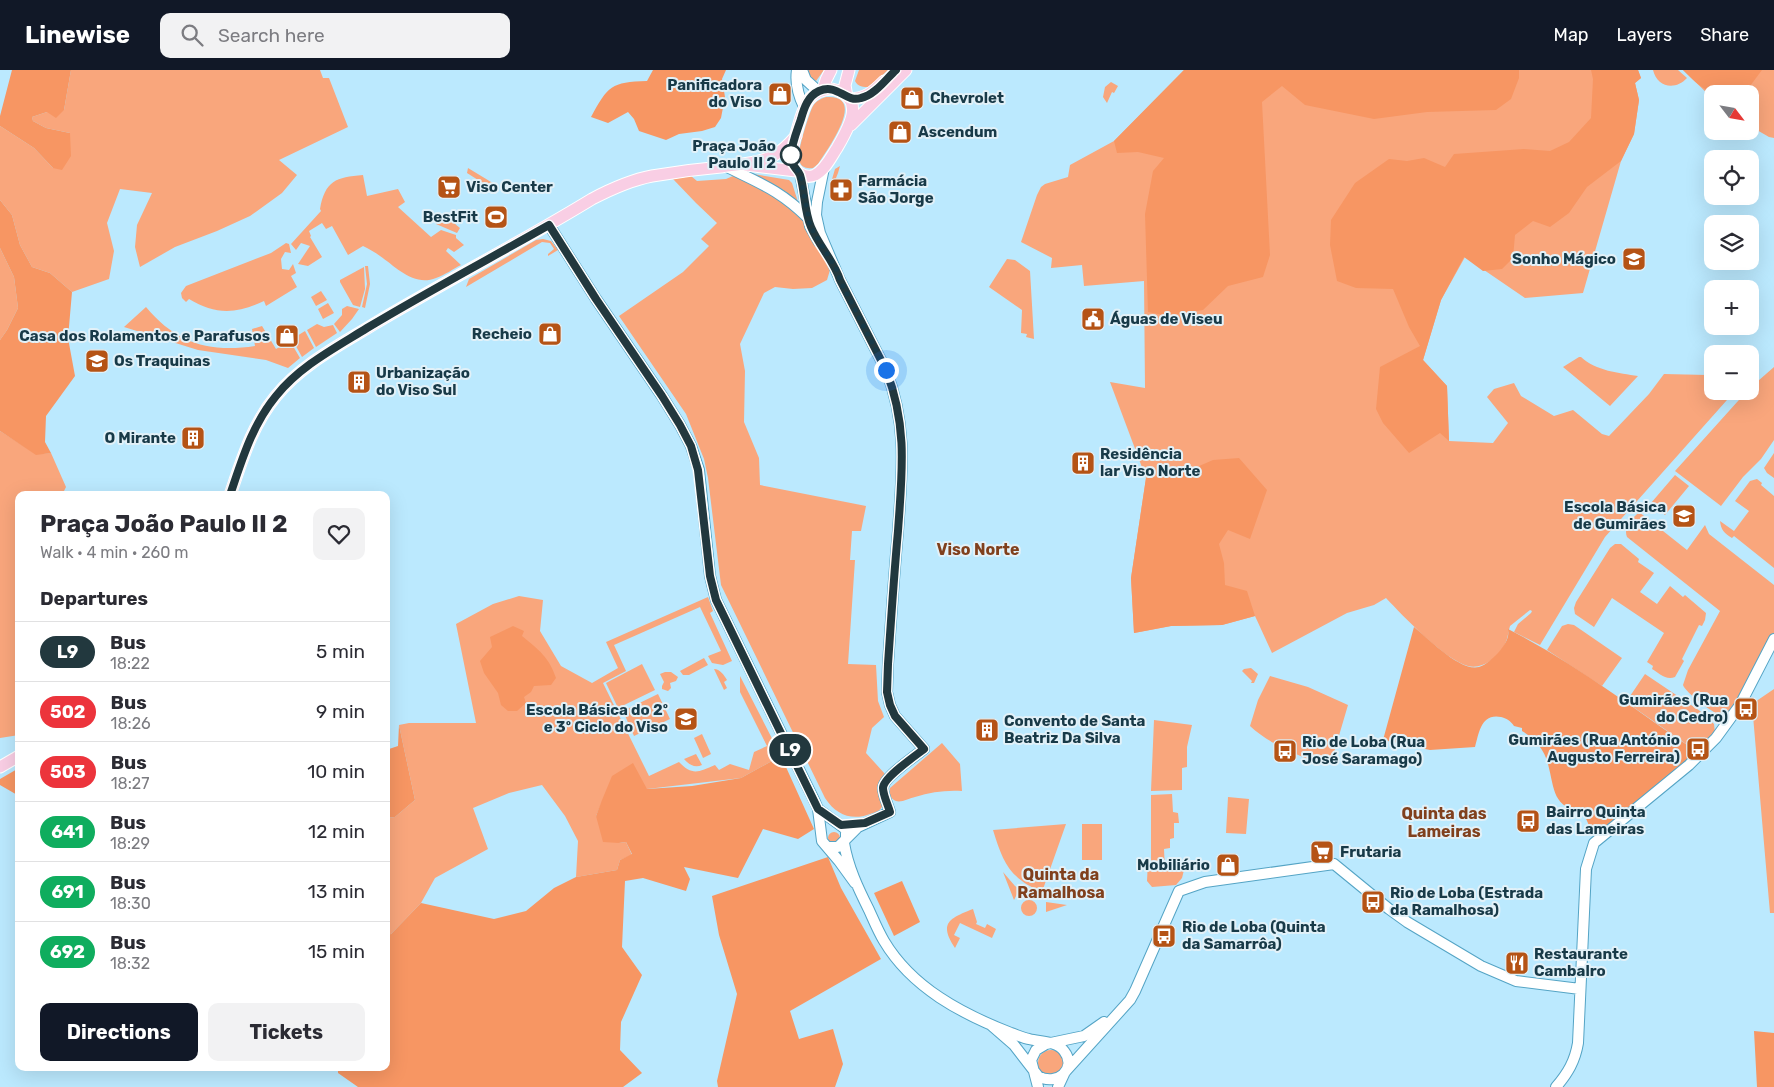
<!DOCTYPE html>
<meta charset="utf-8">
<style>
body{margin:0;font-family:Rubik,sans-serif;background:#f2f2f3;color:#2b2b33;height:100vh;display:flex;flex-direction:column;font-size:19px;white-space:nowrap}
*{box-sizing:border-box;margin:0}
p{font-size:16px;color:#7c7c81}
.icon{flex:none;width:28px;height:28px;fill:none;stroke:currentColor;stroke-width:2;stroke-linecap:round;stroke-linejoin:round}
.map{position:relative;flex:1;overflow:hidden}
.panel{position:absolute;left:15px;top:421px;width:375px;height:580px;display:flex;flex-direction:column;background:#fff;border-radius:10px;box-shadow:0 5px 20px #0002}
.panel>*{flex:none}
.badge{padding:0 10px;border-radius:16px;font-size:18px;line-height:32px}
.needle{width:32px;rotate:121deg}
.tools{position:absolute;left:1704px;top:15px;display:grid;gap:10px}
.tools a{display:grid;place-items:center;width:55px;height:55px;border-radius:10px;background:#fff;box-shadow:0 5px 20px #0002;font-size:25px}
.you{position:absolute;width:25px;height:25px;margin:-12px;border:4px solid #fff;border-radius:50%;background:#1a73e8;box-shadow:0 0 0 8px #1a73e833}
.map>.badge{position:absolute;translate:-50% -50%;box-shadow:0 0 0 2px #fff}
h2{padding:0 25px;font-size:19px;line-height:45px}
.round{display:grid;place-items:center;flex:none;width:52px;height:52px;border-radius:10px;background:#f2f2f3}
.summary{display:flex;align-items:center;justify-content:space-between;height:85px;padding:0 25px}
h1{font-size:24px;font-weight:700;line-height:38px}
.cta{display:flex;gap:10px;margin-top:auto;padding:10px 25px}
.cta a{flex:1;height:58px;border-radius:10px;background:#111827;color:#fff;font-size:20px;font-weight:700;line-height:58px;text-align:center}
.cta a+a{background:#f2f2f3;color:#2b2b33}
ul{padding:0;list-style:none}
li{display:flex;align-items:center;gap:15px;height:60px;padding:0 25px;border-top:1px solid #e1e1e2}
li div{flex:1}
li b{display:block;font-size:19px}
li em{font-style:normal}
li .badge{min-width:55px;font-weight:700;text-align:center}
header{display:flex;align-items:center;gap:30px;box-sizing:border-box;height:70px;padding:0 25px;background:#111827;color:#fff}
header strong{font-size:24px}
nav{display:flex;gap:28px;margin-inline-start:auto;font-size:18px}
.search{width:350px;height:45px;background:#f2f2f3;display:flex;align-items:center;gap:12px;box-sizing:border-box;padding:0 18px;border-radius:10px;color:#7c7c81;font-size:19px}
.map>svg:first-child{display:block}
.green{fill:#f9a67c}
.forest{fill:#f79663}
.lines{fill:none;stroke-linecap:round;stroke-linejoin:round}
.secondary-casing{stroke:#54a4c5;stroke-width:12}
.primary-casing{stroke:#fff;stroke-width:13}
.secondary{stroke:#fff;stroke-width:10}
.primary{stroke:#f9cee4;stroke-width:11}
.line-casing{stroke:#fff;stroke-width:11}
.line{stroke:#22383e;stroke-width:8}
.walk{stroke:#183a48;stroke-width:5;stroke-dasharray:0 9}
.stop-dot{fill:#fff;stroke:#22383e;stroke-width:2.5}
.labels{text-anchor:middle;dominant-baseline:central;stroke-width:4;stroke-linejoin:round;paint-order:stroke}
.poi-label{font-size:15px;font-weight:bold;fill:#183a48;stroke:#e2f1f8;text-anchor:start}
.stop-label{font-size:15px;font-weight:bold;fill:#183a48;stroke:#e2f1f8;text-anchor:end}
.neighbourhood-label{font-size:16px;font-weight:bold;fill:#80401d;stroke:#e2f1f8}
</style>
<header>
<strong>Linewise</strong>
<div class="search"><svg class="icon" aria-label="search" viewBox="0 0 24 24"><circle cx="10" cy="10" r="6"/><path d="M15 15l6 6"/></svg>Search here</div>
<nav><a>Map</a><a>Layers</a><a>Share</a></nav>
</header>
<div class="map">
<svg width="1774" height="1017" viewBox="0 0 1774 1017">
<rect width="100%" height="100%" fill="#bbe9fe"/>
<!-- green -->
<path class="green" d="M71,0H320L323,8H329L348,57L279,90L297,105L282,123L250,146L217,161L175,177L140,197L135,177L137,155L152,123L120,119L107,153L114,181L109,209L72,222L50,203L32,197L20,175L12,145L0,130V56L34,78L53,98L70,63L46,58L33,51L32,47L47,42L64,40Z
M808,0H824L816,11L810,7Z
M859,0H888L870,17C863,17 858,17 855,11Z
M1184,0H1638L1641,8L1635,13L1639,30L1634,64L1621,91L1583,223L1525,228L1465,187L1441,230L1423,290L1447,316L1449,371L1493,373L1508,353L1487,327L1494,319L1514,313L1521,326L1554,346L1573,340L1602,364L1609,366L1649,324L1664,304L1707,305L1704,309L1710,314L1712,312V321H1735L1605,467L1540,575L1514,562L1518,554L1531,543L1532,541L1530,540L1510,556C1508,562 1508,568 1505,574C1499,587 1482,600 1468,596C1445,590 1403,546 1386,528L1374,535L1347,543L1272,583L1255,546L1222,555L1171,556L1134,563L1131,508L1146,408L1110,312L1145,318L1144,211L1084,216L1082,195L1051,198L1052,188L1021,172L1037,125L1041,117L1045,114L1068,107L1070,95L1114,71Z
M1653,0H1678L1687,8C1675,21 1657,17 1653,0Z
M1683,0H1774V68L1769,67L1750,56V24H1712V28Z
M1111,12L1118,16L1114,23L1112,22L1107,33L1103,27L1105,17Z
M826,27C869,24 826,81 818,94L813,98C806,99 800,97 799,89C797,82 809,43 813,36C816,31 820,29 826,27Z
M840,96L838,103L834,113L836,121L831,119L830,116L835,99Z
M468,98L496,115L494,120L467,103Z
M753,104L789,110L792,113L798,132L786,122Z
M363,105L367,126L398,119L405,132L398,137L431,167L441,160L456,165V168L464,175L454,182L448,178L446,181L461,195C453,199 445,205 436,208C414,217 396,197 380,186C375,182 369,179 363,176L348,185L332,156L326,159L322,153L309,161L311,166L310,167L322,187L308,196L298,194L310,176L301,173L296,180L291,174L321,141L320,139C325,111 336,107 363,105Z
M691,106L697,111L726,109L733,106C749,112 776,124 789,135C809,151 821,177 830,200L827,210L812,218L793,219L775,217L764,223L740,274L745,301L744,352L759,388L760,415L866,436L861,461H852L850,490H855L848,594L876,595L878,631L884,647L872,658L866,683L885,704L878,716L883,735C880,741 877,742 870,744C852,751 836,745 825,728L721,515L708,408L704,389L686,344L619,246L683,202L709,176L701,169L717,153L696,133L673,109Z
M437,143C447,144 452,152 460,158L457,163L436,154L440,147Z
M543,169L551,171L558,180L548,186V184L554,179L550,173L542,172L466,217L469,209L536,170Z
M286,173L289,174L291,183L285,182L281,189L282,199L289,200L293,194L296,203L291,206L297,217L266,236L264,231C237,244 215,245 189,229L186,232L182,228L181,223L186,216L271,183Z
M0,178L14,207L18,238L7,260L0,270Z
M1007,189L1015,190L1030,201L1034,269L1026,267L1027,264L1021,263L1022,240L989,217Z
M365,196H368L370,214L365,238L362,237L367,214Z
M364,197L365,219L360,237L353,235L340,212V210Z
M321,221L327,230L316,236L311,227Z
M328,233L334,243L323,249L318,239Z
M347,236L359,239L352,249L340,262L334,254L342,245V239Z
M146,237C176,273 209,283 255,276L252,259L262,256L276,279L290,271L300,288L288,298L266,290L198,280L124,257Z
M317,254L324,257L333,255L337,263L316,277L307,260Z
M305,261L314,278L302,287L292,269Z
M1579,287H1581C1596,301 1619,303 1638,306L1610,336L1563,297Z
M1774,297V370L1761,389L1743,407L1721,436L1675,401L1747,321H1750V318Z
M0,361L36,384L51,383L66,417L62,425H19V665L0,668Z
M1774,383V408L1767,403L1764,398Z
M1675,405L1689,416L1665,445L1651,433Z
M1757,409L1762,413L1761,415L1774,426V498L1734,466L1732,468C1724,463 1721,460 1720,451L1734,461L1749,441L1735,431L1750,411Z
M1639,442L1687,480L1705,455L1709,464L1774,515V563L1746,615L1729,643C1726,644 1725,646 1721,645C1712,643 1686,623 1683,615L1688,600L1720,541L1627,467C1623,457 1632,449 1639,442Z
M1615,474H1621L1639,489L1638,492L1654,503L1640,522L1657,534L1670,516L1683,527L1685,525L1706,543L1705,550L1702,556L1699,555L1682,589L1684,591L1675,607C1666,611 1659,603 1652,599L1653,596L1647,592L1664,563L1612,528L1594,557L1575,544L1574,538L1576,532L1610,478Z
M519,526L543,530L540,561L561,596L592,613L618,598L606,572L708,527L713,541L710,543L732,591L723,595L712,593L708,586L721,581L700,537L614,575L626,601L603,613L649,706L679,692C692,706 699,702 715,695L719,700L730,694L749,700L754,682L767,676L740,622V606L781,686L741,708L647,719L613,706L596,746L619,773L626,772L632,785L620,790L617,800L576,807L578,771L565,746L542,715L509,723L473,738L488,779L435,808L421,833L391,864L386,865V748L395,747L415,730L399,655L409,653H476L456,554L493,534Z
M1568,554L1574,555L1622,588L1602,616L1547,580L1562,556Z
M704,588L708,595L689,605H683L680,601Z
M642,594L655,620L618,638L606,613Z
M1251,598L1258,604L1254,613H1251L1252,611L1242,601L1244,599Z
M714,599C720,599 724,605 727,610L724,612L727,618L724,620Z
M665,602H671L678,607L676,611L670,613L671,618L668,621L662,619V616L664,612L660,604Z
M1645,604L1700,641L1714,654L1715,663L1696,681L1626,632Z
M1270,606L1308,617L1348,635L1333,686L1324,689L1320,694C1296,684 1269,674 1250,656L1258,630Z
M1774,619V843H1770L1752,634Z
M658,624L670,649L634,666L623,641Z
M1154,650L1192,655L1187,677V697L1182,698V720L1151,721Z
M702,664L711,684L703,688L694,668Z
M942,673L960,694L962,721C946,720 931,722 915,727C910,728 901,733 896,731C890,729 889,723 890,718Z
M696,684L702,695C695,698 689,695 684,689Z
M1172,724L1173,742L1178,743L1179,753H1174V768L1170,769V778L1164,779L1165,801L1184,800L1182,808L1176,815L1152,817L1147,811L1148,791H1151V725Z
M1228,727L1249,729L1246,764L1226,763Z
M1066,754L1042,822C1009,808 1003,792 993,760Z
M1082,754H1102V790H1082Z
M828 768a6 6 0 1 1 12 0a6 6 0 1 1-12 0Z
M1003,802L1015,816L1023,821L1017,824L1014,830Z
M1021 838a8 8 0 1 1 16 0a8 8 0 1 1-16 0Z
M1046,832L1067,835L1046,842Z
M973,839L977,852L976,854L985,858L987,854L996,859L992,868L960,853L954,865L960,868L955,878C938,853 950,848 973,839Z
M1038 993a13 13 0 1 1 26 0a13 13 0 1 1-26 0Z"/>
<!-- forest -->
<path class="forest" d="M12,0H71L64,40L56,48L47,42L32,47L33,51L46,58L70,63L71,86L62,100L53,98L34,78L0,56V46Z
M653,0H726L722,9L725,27L721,48L715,57L702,61L679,64L666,70L639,61L634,49L628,42L608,53L591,47C608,16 611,12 647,11Z
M1184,0H1519V8L1511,29L1496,40L1427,42L1374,49L1305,35L1282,16L1262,32L1270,185L1263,207L1228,216L1203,240L1168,246L1148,242L1145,144L1153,101L1164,88L1138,82L1117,83L1114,71Z
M1591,0H1638L1641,8L1635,13L1639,30L1634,64L1621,91L1587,117L1569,143L1550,157L1533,151L1515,165L1513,188L1502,199L1483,201L1464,187L1441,230L1423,290L1447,316L1449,371L1440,363L1409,383L1383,353L1376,339L1380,297L1420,276L1409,257L1393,219L1356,218L1337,211L1330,175L1331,150L1355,113L1389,89L1407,91L1424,88L1445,97L1454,84L1524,79L1550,81L1569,72L1591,48L1593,9Z
M1683,0H1762L1744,24C1710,24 1707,24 1683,0Z
M0,130L12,145L20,175L32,197L50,203L72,222L68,268L75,306L46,346L45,372L51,383L36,385L0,361V270L7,260L18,238L14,207L0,178Z
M1239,388L1267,420L1250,469L1228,460L1219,474L1224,493L1225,515L1247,521L1255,546L1222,555L1171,556L1134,563L1131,508L1146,408L1183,403L1213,390Z
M513,556L524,561L522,566C539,580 549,587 556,608L551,615L534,616L531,622L524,627L526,633L517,641H508L501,635L498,623L484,603L480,591L492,577L490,567Z
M1414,557C1428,568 1460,602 1479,597C1486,595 1493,588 1498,583C1504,576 1510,568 1508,559C1575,593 1634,639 1696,681L1694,687L1594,767L1584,744C1552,736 1555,721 1548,694C1544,679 1535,669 1522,661V658L1514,656C1511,651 1506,648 1501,647C1481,643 1479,663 1475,677L1430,680L1383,670Z
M399,655L415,730L395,747L386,748V680L398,676Z
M781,686L814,759L798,769L763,759L738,808L684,797L690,809L686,821L643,808L625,811L622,877L642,905L621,952L620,980L642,1003L623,1017H358L338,1003V998H386V865L391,864L421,833L494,849L526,841L554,818L576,807L617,800L620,790L632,784L626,772L619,773L603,772L596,746L602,730L612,706L633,693L647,719L692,716L741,708Z
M19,698V726L0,715V709Z
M828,787L841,818L881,889L790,941L799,969L833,959L843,994L835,1017H718L717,1011L737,924L719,865L712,826Z
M902,811L920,852L894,866L874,823Z
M1754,961L1774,963V1017H1757Z"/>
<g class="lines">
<!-- secondary casing -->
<g class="secondary-casing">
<path id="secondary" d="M797,0C795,13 798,25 804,37
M802,0L806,10L818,21
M725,96C759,113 780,120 808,148
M824,98L817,132L816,145L820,163L840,210L886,300C908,356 902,403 898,461C894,505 891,550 888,594L887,622L890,635L895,646L924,679C915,686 883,708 883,718C883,725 888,735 890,742L858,757L838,777H827
M800,103L810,156L819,172
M549,155L596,229L662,326L680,355L691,376L699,400L710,506L716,530L815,732L818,739L822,771L839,791L855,813
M818,739L844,758L846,761V769
M844,773C848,797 858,818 869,840C874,851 878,861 884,871C912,918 962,944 1011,963C1017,965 1023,968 1029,969C1040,972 1057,971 1064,981C1078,999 1056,1017 1038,1006L1014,975L991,955
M1038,1017L1031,990L1036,980L1046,974L1084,966L1104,952
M1058,1017L1065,1002L1130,930L1135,921L1179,821L1205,812L1334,794L1389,839L1407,852L1481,896L1516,911L1580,919
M1556,1017C1568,1003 1575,991 1578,973L1586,799L1594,773L1689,695L1716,668L1740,635L1774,569"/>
</g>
<!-- primary casing -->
<g class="primary-casing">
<path id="primary" d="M832,19C868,27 848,59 837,78C831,87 825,100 815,105C803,110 792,99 791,88C792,77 795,67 798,57C804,36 808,20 832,19Z
M823,20L826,10L831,0
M847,27L845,15L849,0
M849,29C865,29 873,22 884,11
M851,55L906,0
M746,95L796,101
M230,425C242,390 252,355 276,326C302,294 340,275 374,254C446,211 520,173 592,129C611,119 631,110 652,106C675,102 698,99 721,97C738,94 757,94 773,86C782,81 789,74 796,66
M0,697L19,686"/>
</g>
<!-- secondary -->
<use href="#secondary" class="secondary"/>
<!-- primary -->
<use href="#primary" class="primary"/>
</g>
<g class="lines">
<!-- line casing -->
<g class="line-casing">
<path id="line" d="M230,425C242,390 252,355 276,326C300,296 335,278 367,258C427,222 489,189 549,155L596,229L662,326L680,355L691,376L698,400L710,506L716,530L818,739L841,755L865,753L890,742C888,735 883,725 883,718C883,708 915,686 924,679L895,646L890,635L887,622L888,594C891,550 894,505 898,461C902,403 908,356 886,300L840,210C834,191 819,176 811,157C804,141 805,121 800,105C798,99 792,97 791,89C790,77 797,61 801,49C804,38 808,26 819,21C838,13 845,33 861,28C875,25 886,9 896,0"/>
</g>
<!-- line -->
<use href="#line" class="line"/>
<!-- walk -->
<path class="walk" d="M791,85L792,95L800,103L810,156L837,200L840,210L886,300"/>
</g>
<!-- icons -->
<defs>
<g id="shop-square" transform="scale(1.25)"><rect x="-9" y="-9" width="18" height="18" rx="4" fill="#b55315" stroke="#e2f1f8"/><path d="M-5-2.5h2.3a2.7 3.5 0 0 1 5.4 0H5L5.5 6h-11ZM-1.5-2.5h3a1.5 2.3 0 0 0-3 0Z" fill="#fff"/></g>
<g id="supermarket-square" transform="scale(1.25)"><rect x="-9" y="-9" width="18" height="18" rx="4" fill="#b55315" stroke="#e2f1f8"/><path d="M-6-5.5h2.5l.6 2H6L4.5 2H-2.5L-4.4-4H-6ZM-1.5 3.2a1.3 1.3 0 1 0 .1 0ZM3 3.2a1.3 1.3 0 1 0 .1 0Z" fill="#fff"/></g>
<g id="pharmacy-square" transform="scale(1.25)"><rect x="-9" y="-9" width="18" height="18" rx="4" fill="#b55315" stroke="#e2f1f8"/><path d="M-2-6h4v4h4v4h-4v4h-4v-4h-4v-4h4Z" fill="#fff"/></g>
<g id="stadium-square" transform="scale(1.25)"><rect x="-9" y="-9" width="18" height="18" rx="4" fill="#b55315" stroke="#e2f1f8"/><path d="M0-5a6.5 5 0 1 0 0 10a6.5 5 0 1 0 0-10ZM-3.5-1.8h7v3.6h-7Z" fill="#fff"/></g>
<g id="school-square" transform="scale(1.25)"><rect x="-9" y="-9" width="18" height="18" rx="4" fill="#b55315" stroke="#e2f1f8"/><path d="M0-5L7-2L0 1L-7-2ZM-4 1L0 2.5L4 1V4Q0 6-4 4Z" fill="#fff"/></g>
<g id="civic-square" transform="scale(1.25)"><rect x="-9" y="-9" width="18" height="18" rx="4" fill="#b55315" stroke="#e2f1f8"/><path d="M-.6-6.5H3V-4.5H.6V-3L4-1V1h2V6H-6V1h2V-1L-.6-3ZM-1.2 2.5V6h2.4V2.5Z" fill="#fff"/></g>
<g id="building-square" transform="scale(1.25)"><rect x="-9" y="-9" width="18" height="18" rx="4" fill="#b55315" stroke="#e2f1f8"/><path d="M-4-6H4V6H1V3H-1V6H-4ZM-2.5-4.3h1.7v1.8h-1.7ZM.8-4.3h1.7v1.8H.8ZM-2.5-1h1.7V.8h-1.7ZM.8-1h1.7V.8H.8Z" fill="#fff"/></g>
<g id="bus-square" transform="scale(1.25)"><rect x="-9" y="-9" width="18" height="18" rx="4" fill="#b55315" stroke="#e2f1f8"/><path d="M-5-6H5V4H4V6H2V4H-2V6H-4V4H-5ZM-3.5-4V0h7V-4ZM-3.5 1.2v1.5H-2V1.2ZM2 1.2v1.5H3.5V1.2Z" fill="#fff"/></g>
<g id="restaurant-square" transform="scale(1.25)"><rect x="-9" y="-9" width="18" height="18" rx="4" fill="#b55315" stroke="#e2f1f8"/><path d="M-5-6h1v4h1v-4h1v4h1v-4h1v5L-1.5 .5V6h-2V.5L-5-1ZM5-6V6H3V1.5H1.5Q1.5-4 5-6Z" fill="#fff"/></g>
</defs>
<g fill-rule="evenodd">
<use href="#shop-square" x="780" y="24"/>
<use href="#shop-square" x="912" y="28"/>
<use href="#shop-square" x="900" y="62"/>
<use href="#supermarket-square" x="449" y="117"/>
<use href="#pharmacy-square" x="841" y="120"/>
<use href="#stadium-square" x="496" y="147"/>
<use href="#school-square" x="1634" y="189"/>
<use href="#civic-square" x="1093" y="249"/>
<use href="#shop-square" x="550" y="264"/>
<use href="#shop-square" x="287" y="266"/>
<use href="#school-square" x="97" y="291"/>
<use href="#building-square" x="359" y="312"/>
<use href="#building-square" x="193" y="368"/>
<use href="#building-square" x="1083" y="393"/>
<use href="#school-square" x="1684" y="446"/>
<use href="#bus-square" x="1746" y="639"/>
<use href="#school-square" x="686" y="649"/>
<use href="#building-square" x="987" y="660"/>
<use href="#bus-square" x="1698" y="679"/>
<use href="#bus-square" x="1285" y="681"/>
<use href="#bus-square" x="1528" y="751"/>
<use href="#supermarket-square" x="1322" y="782"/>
<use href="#shop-square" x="1228" y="795"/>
<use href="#bus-square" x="1373" y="832"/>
<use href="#bus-square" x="1164" y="866"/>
<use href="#restaurant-square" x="1517" y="893"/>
</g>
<!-- markers -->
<circle class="stop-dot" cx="791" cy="85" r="10"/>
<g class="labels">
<!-- poi labels -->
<g class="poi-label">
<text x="762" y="15" text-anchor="end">Panificadora<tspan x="762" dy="17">do Viso</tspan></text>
<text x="930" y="28">Chevrolet</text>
<text x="918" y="62">Ascendum</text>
<text x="858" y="111">Farmácia<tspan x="858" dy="17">São Jorge</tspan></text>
<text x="466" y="117">Viso Center</text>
<text x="478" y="147" text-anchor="end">BestFit</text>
<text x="1616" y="189" text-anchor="end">Sonho Mágico</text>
<text x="1110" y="249">Águas de Viseu</text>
<text x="532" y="264" text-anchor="end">Recheio</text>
<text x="270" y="266" text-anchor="end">Casa dos Rolamentos e Parafusos</text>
<text x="114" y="291">Os Traquinas</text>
<text x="376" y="303">Urbanização<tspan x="376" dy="17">do Viso Sul</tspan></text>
<text x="176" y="368" text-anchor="end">O Mirante</text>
<text x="1100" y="384">Residência<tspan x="1100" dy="17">lar Viso Norte</tspan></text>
<text x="1666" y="437" text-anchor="end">Escola Básica<tspan x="1666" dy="17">de Gumirães</tspan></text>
<text x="1728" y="630" text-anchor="end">Gumirães (Rua<tspan x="1728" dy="17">do Cedro)</tspan></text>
<text x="668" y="640" text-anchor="end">Escola Básica do 2º<tspan x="668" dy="17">e 3º Ciclo do Viso</tspan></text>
<text x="1004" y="651">Convento de Santa<tspan x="1004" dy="17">Beatriz Da Silva</tspan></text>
<text x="1680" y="670" text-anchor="end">Gumirães (Rua António<tspan x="1680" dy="17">Augusto Ferreira)</tspan></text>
<text x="1302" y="672">Rio de Loba (Rua<tspan x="1302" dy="17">José Saramago)</tspan></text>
<text x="1546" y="742">Bairro Quinta<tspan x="1546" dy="17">das Lameiras</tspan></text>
<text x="1340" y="782">Frutaria</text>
<text x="1210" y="795" text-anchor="end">Mobiliário</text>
<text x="1390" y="823">Rio de Loba (Estrada<tspan x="1390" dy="17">da Ramalhosa)</tspan></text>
<text x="1182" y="857">Rio de Loba (Quinta<tspan x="1182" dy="17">da Samarrôa)</tspan></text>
<text x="1534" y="884">Restaurante<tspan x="1534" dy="17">Cambalro</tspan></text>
</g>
<!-- stop labels -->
<g class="stop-label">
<text x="776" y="76">Praça João<tspan x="776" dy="17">Paulo II 2</tspan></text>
</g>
<!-- neighbourhood labels -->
<g class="neighbourhood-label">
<text x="978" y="479">Viso Norte</text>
<text x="1444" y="743">Quinta das<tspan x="1444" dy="18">Lameiras</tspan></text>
<text x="1061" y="804">Quinta da<tspan x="1061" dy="18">Ramalhosa</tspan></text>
</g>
</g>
</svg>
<div class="tools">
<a><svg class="needle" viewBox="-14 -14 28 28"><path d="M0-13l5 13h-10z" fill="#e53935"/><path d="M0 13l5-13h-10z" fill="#7c7c81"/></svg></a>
<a><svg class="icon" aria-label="locate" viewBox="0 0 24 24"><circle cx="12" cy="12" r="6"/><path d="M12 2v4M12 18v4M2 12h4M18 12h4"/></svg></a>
<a><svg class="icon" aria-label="layers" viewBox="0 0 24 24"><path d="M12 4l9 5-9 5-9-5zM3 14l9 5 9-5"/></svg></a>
<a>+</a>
<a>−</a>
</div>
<div class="you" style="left:886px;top:300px"></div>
<b class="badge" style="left:790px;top:680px;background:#22383e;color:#fff">L9</b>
<section class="panel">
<div class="summary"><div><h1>Praça João Paulo II 2</h1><p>Walk · 4 min · 260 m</p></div><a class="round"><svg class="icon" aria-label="heart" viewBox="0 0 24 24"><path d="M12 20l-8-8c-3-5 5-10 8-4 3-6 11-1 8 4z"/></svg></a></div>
<h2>Departures</h2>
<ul>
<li><span class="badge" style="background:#22383e;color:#fff">L9</span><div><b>Bus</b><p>18:22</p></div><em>5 min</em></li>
<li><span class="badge" style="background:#ec343c;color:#fff">502</span><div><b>Bus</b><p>18:26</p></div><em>9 min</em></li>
<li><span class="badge" style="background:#ec343c;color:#fff">503</span><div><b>Bus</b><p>18:27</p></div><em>10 min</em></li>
<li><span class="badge" style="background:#0fad5e;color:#fff">641</span><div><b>Bus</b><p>18:29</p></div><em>12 min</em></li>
<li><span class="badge" style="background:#0fad5e;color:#fff">691</span><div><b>Bus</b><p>18:30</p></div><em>13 min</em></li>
<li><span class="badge" style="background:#0fad5e;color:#fff">692</span><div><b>Bus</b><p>18:32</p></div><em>15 min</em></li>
</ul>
<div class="cta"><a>Directions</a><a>Tickets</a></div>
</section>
</div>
